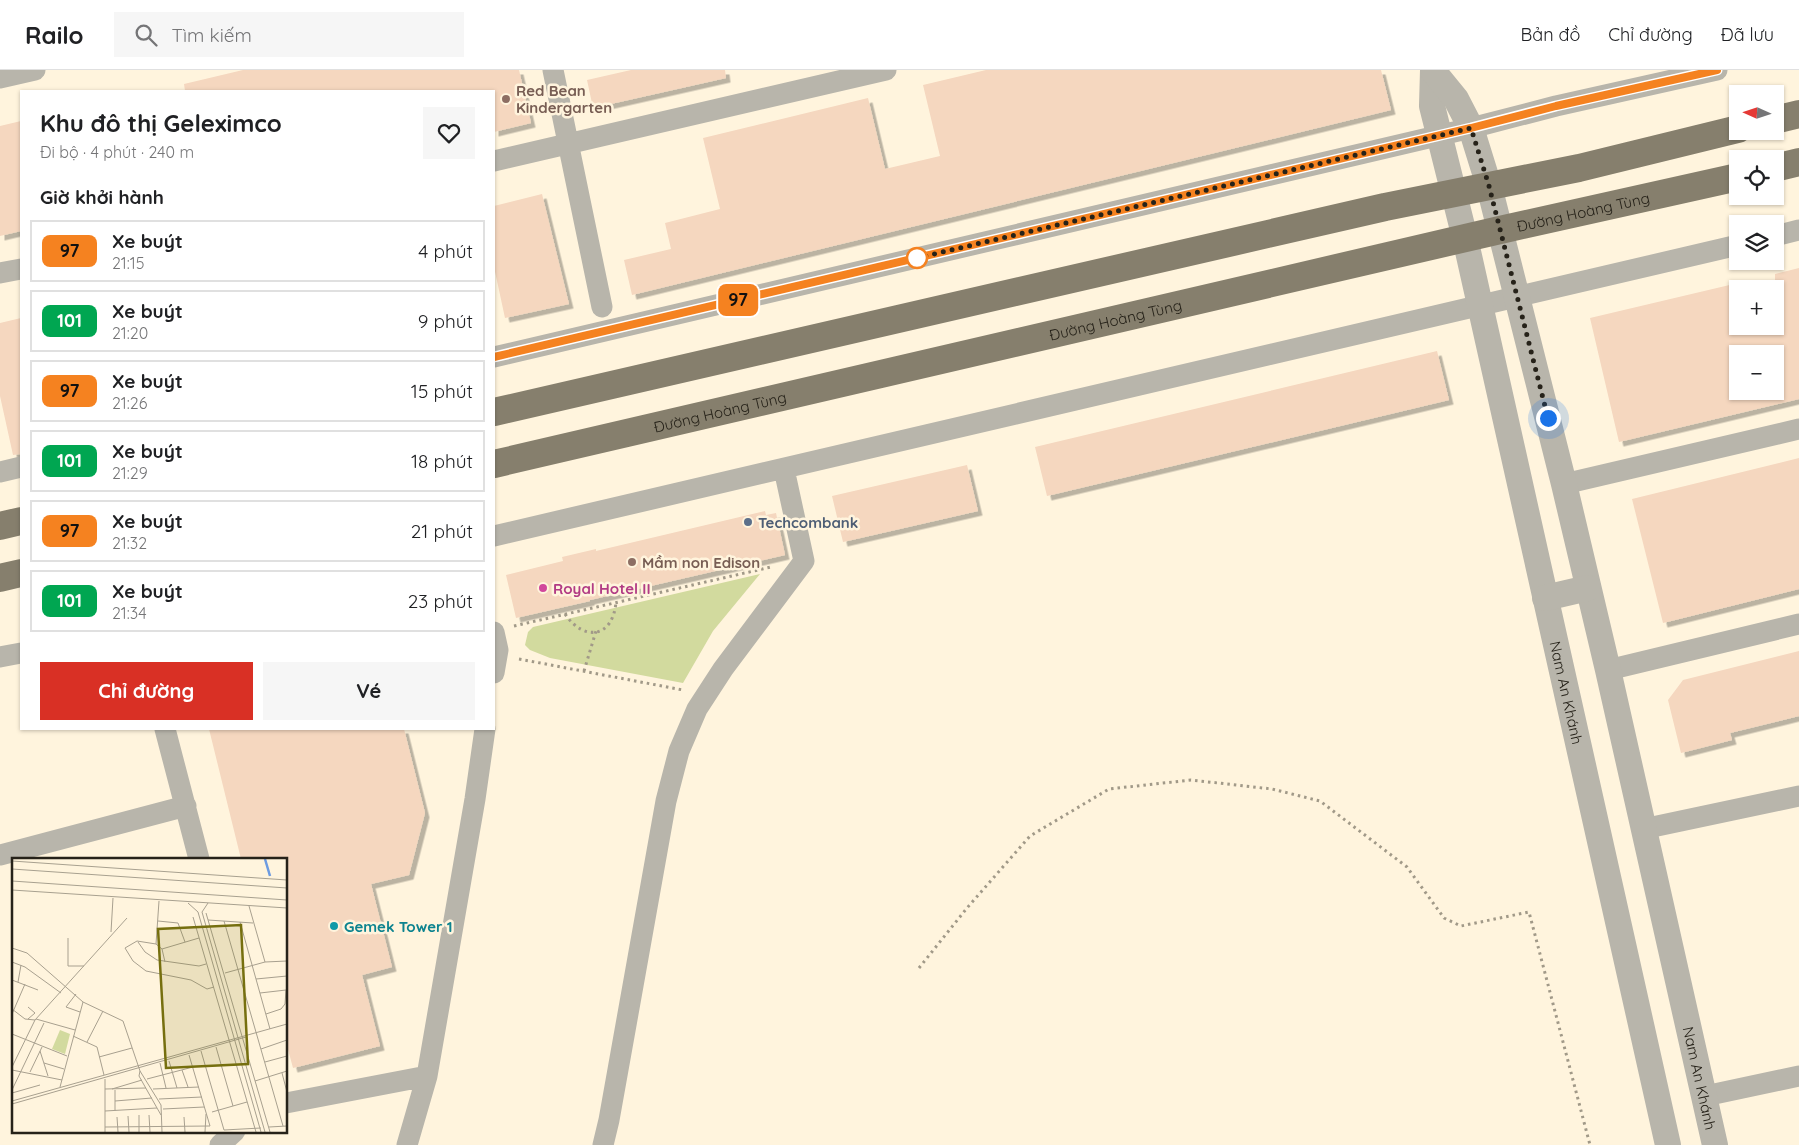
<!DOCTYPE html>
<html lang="vi">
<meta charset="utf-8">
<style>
body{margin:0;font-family:Quicksand,sans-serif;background:#f6f6f6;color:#202124;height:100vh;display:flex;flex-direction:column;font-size:19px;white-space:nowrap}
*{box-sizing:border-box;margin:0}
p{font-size:16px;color:#757577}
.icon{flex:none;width:28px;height:28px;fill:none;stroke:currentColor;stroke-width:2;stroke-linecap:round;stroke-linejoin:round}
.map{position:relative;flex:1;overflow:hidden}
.details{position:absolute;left:20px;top:20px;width:475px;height:640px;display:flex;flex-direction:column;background:#fff;border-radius:0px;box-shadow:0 1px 4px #0004}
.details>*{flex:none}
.badge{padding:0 10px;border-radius:8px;font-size:18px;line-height:32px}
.needle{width:32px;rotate:273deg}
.buttons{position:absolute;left:1729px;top:15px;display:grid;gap:10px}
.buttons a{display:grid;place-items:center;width:55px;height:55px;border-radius:0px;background:#fff;box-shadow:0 1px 4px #0004;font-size:25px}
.you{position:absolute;width:25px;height:25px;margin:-12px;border:4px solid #fff;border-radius:50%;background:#1a73e8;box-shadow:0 0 0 8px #1a73e833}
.map>.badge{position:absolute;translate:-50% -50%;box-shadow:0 0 0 2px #fff}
h2{padding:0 20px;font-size:19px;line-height:45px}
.round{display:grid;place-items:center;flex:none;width:52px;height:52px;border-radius:0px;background:#f6f6f6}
.headline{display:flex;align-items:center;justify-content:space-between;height:85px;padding:0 20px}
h1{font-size:24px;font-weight:700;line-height:38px}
.button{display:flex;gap:10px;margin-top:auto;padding:10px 20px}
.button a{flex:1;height:58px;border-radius:0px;background:#d93025;color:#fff;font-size:20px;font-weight:700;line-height:58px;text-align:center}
.button a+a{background:#f6f6f6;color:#202124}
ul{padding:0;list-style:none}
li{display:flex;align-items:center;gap:15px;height:62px;margin:0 10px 8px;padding:0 10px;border:2px solid #e0e0e0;border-radius:0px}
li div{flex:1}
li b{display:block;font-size:19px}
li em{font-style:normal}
li .badge{min-width:55px;font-weight:700;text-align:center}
header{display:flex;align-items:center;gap:30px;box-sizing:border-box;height:70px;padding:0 25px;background:#fff;border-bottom:1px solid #e0e0e0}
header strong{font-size:24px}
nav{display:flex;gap:28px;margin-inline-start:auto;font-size:18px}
.search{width:350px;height:45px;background:#f6f6f6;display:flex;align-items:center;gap:12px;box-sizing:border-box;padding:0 18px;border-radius:0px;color:#757577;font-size:19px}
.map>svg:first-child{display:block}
.green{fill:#d2da9e}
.building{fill:#f5d7bf;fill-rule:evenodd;filter:url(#shadow)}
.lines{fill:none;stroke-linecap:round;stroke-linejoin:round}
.path{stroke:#a19988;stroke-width:3;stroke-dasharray:2.5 4;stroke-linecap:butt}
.minor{stroke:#b8b5ab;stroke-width:21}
.tertiary{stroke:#b8b5ab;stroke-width:26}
.primary{stroke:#867f6d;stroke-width:28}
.line-casing{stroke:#fff;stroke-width:11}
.line{stroke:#f58220;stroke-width:8}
.walk{stroke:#262219;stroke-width:5;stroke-dasharray:0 9}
.education-dot{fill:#8d6e63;stroke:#fff4dd;stroke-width:2}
.stop-dot{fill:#fff;stroke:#f58220;stroke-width:2.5}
.service-dot{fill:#5c6f8a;stroke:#fff4dd;stroke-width:2}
.hotel-dot{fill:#d1479c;stroke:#fff4dd;stroke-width:2}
.culture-dot{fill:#0f9aa8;stroke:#fff4dd;stroke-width:2}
.labels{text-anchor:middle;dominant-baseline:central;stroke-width:5;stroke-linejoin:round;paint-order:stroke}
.education-label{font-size:15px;font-weight:bold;fill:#785e54;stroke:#fff4dd;text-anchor:start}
.street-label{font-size:15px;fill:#262219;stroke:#fff4dd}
.service-label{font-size:15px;font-weight:bold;fill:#4e5e75;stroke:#fff4dd;text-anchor:start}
.hotel-label{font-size:15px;font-weight:bold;fill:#b23c85;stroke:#fff4dd;text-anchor:start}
.culture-label{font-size:15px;font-weight:bold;fill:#0d838f;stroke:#fff4dd;text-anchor:start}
.inset-river{fill:none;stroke:#6d9be1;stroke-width:2.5}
.inset-road{fill:none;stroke:#a8a08f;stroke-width:1}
.view{fill:#766f0f;fill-opacity:0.15;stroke:#766f0f;stroke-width:2.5}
.inset-edge{fill:none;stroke:#262219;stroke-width:2.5}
</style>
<header>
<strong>Railo</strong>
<div class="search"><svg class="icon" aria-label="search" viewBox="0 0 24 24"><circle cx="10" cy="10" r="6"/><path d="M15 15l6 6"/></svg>Tìm kiếm</div>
<nav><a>Bản đồ</a><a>Chỉ đường</a><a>Đã lưu</a></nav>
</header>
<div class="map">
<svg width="1799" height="1075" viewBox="0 0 1799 1075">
<defs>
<filter id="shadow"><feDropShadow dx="4.5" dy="4.5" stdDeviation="0" flood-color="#0004"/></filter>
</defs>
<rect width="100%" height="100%" fill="#fff4dd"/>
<!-- green -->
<path class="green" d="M760,504L713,561L683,613L550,588L530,580L525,575L528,562L533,557Z"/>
<!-- building -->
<path class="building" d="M243,0H519L531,53L494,62V21H185L184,14Z
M631,0H725L726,8L593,38L587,10Z
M986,0H1381L1391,40L632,225L624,190L671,179L665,153L720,139L703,68L868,28L885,99L940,86L923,15Z
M21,51V161L0,166V56Z
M542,124L569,234L505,248L494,197V136Z
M1799,198V329L1619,372L1590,248L1738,213V256H1775V204ZM1738,284H1775V321H1738Z
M21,248V384L13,385L0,326V253Z
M1437,281L1449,330L1047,426L1035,377Z
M1799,388V519L1663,553L1632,429Z
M967,395L978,441L843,472L832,426Z
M765,441L766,445L776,443L785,485L590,530V531L516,548L506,505L563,491L562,487L596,479V481Z
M1799,581V646L1730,663L1732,670L1681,683L1668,630L1683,610Z
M209,659H404L425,743L409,805L371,814L392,897L362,905L380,976L293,998L286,972V789H241Z"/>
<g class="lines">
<!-- path -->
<path class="path" d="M565,544C584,572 613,568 616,532
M514,556L771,497
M519,589L683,620
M584,601L596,561
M919,898L967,838L1030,766L1109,719L1191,710L1272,719L1320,731L1407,797L1444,848L1461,856L1529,842L1590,1075"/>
<!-- minor -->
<path class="minor" d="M553,0L602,237
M0,8L35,0
M494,91L886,0
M1775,166L1799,160
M0,203L21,199
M494,287L1471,58L1556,36L1717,0
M0,402L21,397
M1564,414L1799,359
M494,466L1738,175
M494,562L498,580L494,603
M0,587L21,583
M1608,600L1799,554
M165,659L199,789
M1643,759L1799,726
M0,785L186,736
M1705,1026L1799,1006
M286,1033L427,1006
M220,1075L235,1061
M407,1075L427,1006L475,729L485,659
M603,1075L609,1050L666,731L679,681L697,639L723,599L804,491L784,399"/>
<!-- tertiary -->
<g class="tertiary">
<path id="s1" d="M1433,0L1432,36L1465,168L1668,1075"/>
<path id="s2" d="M1434,2L1456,29L1471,58L1489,116L1564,414L1608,600L1715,1075"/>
<path d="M1545,528L1588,518"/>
</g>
<!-- primary -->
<g class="primary">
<path d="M1775,50L1799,44"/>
<path d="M1775,98L1799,92"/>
<path d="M494,342L1385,137L1579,98L1738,59"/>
<path id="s3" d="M494,394L1500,160L1738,107"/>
<path d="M0,456L21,451"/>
<path d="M0,508L21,503"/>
</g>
</g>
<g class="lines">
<!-- line casing -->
<g class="line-casing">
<path id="line" d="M494,287L1471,58L1556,36L1717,0"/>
</g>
<!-- line -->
<use href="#line" class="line"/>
<!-- walk -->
<path class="walk" d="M917,188L1471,58L1489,116L1548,348"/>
</g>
<!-- markers -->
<g class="education-dot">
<circle cx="506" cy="29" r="5"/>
<circle cx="632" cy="492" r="5"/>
</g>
<circle class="stop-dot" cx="917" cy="188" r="10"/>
<circle class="service-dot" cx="748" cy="452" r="5"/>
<circle class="hotel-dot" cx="543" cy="518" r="5"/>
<circle class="culture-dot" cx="334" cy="856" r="5"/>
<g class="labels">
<!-- education labels -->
<g class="education-label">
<text x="516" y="20">Red Bean<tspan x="516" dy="17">Kindergarten</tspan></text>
<text x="642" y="492">Mầm non Edison</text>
</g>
<!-- street labels -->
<g class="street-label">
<text stroke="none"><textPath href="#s3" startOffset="1118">Đường Hoàng Tùng</textPath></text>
<text stroke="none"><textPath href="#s3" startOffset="638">Đường Hoàng Tùng</textPath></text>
<text stroke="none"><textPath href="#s3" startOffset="232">Đường Hoàng Tùng</textPath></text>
<text stroke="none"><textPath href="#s1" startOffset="638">Nam An Khánh</textPath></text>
<text stroke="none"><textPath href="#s2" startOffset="1045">Nam An Khánh</textPath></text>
</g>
<!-- service labels -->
<g class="service-label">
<text x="758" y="452">Techcombank</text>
</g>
<!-- hotel labels -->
<g class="hotel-label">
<text x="553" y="518">Royal Hotel II</text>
</g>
<!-- culture labels -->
<g class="culture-label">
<text x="344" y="856">Gemek Tower 1</text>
</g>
</g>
<!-- overview -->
<g transform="translate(12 788)">
<rect width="275" height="275" fill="#fff4dd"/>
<path d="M48,172L58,176L53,196L40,191Z" fill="#d2da9e"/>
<path class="inset-river" d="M253,1L258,18"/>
<path class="inset-road" d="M0,3L275,22M0,11L275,30M0,23L275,42M0,32L275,50M147,43L144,86L150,91L153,104M176,45L186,54L249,274M196,45L190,54L253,274M237,48L253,104M194,55L258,274M181,59L244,274M196,62L241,65M146,63L166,65L173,84M212,63L271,268M228,64L258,171M99,74L101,40M56,80V108H72M126,84L133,94L145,102L187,108L194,106M144,86L125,83L113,90L121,103L134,113L179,122L195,131L202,129M0,90L15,95L71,144L111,163L128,213L149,247L150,274M150,91L187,80M0,104L13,109L49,135M213,115L253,104L275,103M244,121L275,118M0,122L26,132M6,124L9,107M248,135L274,132M64,136L54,149L68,154M16,149L23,155L16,161M0,151L13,161L23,162M0,156L13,126M254,156L269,151L273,146L274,132M24,161L63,172M0,176L55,198M61,178L85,189L92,217M75,184L91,153M204,189L221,248M249,191L275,182M28,193L36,218M189,193L212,272L249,270M87,199L120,190M157,203L165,230M253,204L275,198M32,205L52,211M148,205L154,230M0,209L23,162L115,60M0,212L50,222M170,212L176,229M128,213L127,218L145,250M18,214L30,189M270,215L275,234M93,221V274M135,221L181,209M243,223L275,213M48,229L71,144M93,231L134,230M100,231L130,222M141,231L187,229M0,232L32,165M103,232V253M0,235L28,227M147,241L190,239M0,243L275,166M103,243L140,240M0,246L234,179M151,251L192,249M93,253L145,250L149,257M200,254L235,244M127,257V274M137,257L138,274M116,258L117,274M105,259L106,274M172,259L173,274M93,269L198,268L177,197M257,269L275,268M193,274L194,256"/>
<path class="view" d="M229,67L236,206L154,210L146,71Z"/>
<rect width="275" height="275" class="inset-edge"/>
</g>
</svg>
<div class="buttons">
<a><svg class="needle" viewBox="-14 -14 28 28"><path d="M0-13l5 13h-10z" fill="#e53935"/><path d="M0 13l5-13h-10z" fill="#757577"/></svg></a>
<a><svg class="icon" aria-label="locate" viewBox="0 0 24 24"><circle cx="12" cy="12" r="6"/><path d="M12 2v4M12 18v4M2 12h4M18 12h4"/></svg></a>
<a><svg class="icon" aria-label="layers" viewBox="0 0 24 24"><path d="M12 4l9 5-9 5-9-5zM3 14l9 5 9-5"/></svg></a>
<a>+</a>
<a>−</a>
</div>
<div class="you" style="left:1548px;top:348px"></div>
<b class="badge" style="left:738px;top:230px;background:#f58220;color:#111">97</b>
<section class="details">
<div class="headline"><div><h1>Khu đô thị Geleximco</h1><p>Đi bộ · 4 phút · 240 m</p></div><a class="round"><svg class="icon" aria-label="heart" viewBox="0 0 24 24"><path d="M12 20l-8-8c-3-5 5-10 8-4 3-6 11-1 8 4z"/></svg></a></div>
<h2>Giờ khởi hành</h2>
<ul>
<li><span class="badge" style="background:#f58220;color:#111">97</span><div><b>Xe buýt</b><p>21:15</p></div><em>4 phút</em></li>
<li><span class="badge" style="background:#00a651;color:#fff">101</span><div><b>Xe buýt</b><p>21:20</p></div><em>9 phút</em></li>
<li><span class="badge" style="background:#f58220;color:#111">97</span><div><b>Xe buýt</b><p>21:26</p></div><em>15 phút</em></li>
<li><span class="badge" style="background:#00a651;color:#fff">101</span><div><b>Xe buýt</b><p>21:29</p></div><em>18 phút</em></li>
<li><span class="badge" style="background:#f58220;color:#111">97</span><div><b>Xe buýt</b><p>21:32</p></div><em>21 phút</em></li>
<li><span class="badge" style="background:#00a651;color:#fff">101</span><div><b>Xe buýt</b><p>21:34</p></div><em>23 phút</em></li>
</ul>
<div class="button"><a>Chỉ đường</a><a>Vé</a></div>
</section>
</div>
